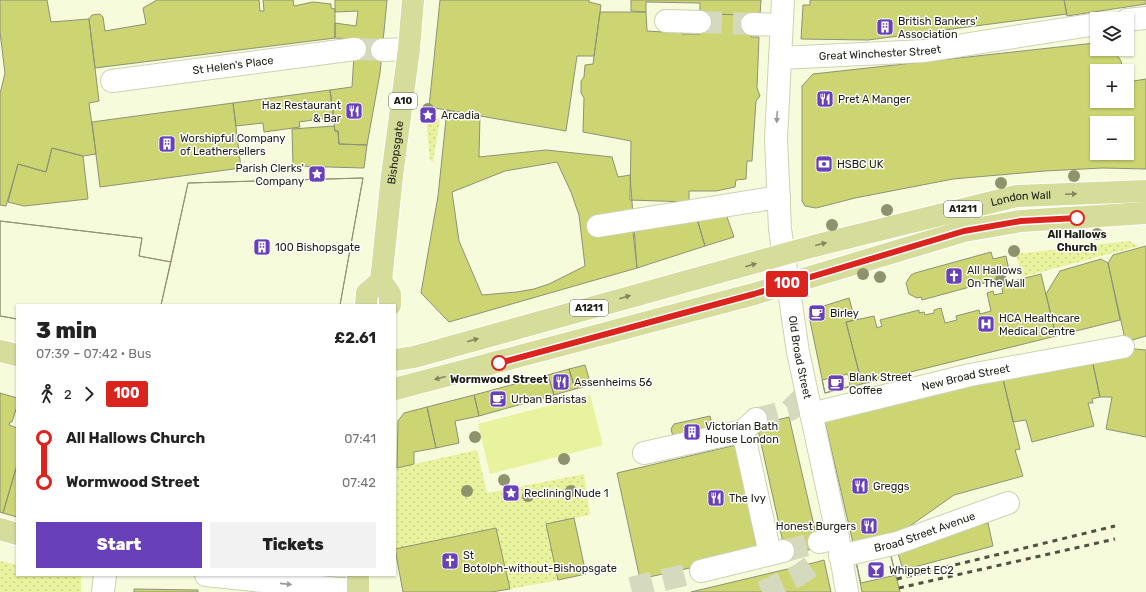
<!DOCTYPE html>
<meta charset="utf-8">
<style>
body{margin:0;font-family:Rubik,sans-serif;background:#f2f2f2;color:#222;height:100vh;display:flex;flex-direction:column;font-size:15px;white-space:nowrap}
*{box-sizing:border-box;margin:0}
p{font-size:13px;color:#767676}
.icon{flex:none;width:22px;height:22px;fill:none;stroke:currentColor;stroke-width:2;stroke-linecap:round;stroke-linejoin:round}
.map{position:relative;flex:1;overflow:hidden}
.sheet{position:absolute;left:16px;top:304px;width:380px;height:272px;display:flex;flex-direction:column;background:#fff;border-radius:0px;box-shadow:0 1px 3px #0004}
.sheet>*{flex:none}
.badge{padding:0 8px;border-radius:3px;font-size:14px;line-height:26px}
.buttons{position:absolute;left:1090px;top:12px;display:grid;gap:8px}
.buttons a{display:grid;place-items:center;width:44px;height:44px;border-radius:0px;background:#fff;box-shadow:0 1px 3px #0004;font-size:20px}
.map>.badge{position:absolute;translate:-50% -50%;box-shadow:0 0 0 2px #fff}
.legs{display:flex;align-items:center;gap:6px;height:44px;padding:0 20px;font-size:13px}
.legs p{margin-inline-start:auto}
.summary{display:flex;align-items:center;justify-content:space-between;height:68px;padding:0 20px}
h1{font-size:22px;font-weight:800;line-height:30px}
.button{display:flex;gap:8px;margin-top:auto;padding:8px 20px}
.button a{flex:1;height:46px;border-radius:0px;background:#6841ba;color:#fff;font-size:16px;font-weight:800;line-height:46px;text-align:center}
.button a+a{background:#f2f2f2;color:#222}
ul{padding:0 20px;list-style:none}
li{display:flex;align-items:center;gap:14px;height:44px;font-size:15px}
li i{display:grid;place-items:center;width:6px;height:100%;margin:0 5px;background:currentColor}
li i::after{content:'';width:10px;height:10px;margin:-5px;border:3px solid;border-radius:50%;background:#fff}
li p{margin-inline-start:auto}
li:first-child i{background:linear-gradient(#0000 50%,currentColor 0)}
li:last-child i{background:linear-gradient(currentColor 50%,#0000 0)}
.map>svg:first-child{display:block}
.grass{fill:url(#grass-dots)}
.pitch{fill:#e9f29d}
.building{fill:#ccd572;stroke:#8e9276;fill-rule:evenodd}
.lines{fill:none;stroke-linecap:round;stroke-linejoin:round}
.minor-tunnel{stroke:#d5dabe;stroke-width:22;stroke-dasharray:22 11;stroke-linecap:butt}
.minor-casing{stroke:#ced2b4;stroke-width:24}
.major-casing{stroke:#fff;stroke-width:24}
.minor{stroke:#fff;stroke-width:22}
.major{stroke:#d6dc9a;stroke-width:22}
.rail{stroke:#4f5242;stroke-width:3;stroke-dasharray:5 5;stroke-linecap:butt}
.tree{fill:#8e926d}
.oneway{fill:#999a95}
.oneway2{fill:#83875e}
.line-1-casing{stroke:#fff;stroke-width:9}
.line-1{stroke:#dc241f;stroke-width:6}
.stop-1-dot{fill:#fff;stroke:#dc241f;stroke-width:2}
.labels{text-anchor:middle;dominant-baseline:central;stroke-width:3;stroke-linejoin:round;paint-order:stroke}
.shield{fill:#fff;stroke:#61625a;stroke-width:1}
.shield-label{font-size:10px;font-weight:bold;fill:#1d1f14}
.poi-label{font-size:11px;fill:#1d1f14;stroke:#fff;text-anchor:start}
.street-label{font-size:11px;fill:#1d1f14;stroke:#fff}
.stop-label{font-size:11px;font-weight:bold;fill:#1d1f14;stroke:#fff}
</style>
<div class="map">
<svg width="1146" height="592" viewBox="0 0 1146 592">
<defs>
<pattern id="grass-dots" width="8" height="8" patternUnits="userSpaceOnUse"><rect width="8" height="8" fill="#e9f29d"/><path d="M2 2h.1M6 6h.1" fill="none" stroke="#c7cf86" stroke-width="1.8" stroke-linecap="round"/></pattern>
</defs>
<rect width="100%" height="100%" fill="#f6fbdc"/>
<!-- grass -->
<path class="grass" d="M426,117L440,119L433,162L430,160Z
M1129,241L1139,246L1022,277L1016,254Z
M477,450L487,493L584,474L590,515L546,524L558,580L510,589L496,528L395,549L397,468Z
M0,561L17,565V575L81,576V592H0Z"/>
<!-- pitch -->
<path class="pitch" d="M590,395L603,445L490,474L478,424Z"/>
<!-- building -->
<path class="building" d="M0,0H47L51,22L89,19L99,101L89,103L96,154L83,156L52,148L46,172L18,164L6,206L0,205V94L5,73L0,32Z
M157,0H259L260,11H264L263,0H293L294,6L313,2L331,4V8L335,9V38L95,68L89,19L92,15L100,14L103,17L105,31L146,24L143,8Z
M335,0H387L380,73L367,145L339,144L338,131H335L330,90L352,87L355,39L335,38V23L356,26L358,11L335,12Z
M440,0H589V2L601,5L594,56H577L566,131L429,107Z
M631,0H761L760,15L700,14V3L646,2V12L631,11Z
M810,0H1064L1067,14L868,40L801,39L803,5H810Z
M1064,0H1146V4L1067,16Z
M600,12H646L647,31L663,32L667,29L679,30L682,34H700V14L756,15L752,24L751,37H759L757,88L760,96L756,101L752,161H747L746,179L736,180L735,187L716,191H689V202L630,200L631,141L583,132L584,98L581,93V81L584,77L585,65L593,64Z
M1095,43L1097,44V49H1110L1117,55L1121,61L1123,71H1097V101H1127V82L1146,79V169L1102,168L1045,171L953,179L855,198L816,208L805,206L802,201V86L813,74ZM1097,123H1127V153H1097Z
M330,90L334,117L299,122L300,127L264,132L263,123L236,126L233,103Z
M233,103L241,168L100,187L92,122Z
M447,110L480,116L479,157L546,150L612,157L618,177L630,175L637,268L449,322L421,293L438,196Z
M334,126L335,131H338L339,144L367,145L364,168L293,166L292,129Z
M52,148L83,156L88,199L24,206L8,202L18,164L46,172Z
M557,162L571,192L579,215L585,266L549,284L534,289L517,292L482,295L459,241L452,192L505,171Z
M363,178L340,305H161L188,183Z
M363,178L340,305H17V319L0,316V221L142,238L139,256L171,262L188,183Z
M726,214L734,237L705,246L697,219Z
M697,219L705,246L637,268L633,232Z
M0,221L142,238L139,256L171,262L161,305H17V319L0,316Z
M1146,246V336L1129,341L1125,339L1108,263L1113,255Z
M991,252L993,259L1006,256L1009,270L997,273L999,279L922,300L921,297L917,298L909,294L906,283L911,275L915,273Z
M1101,259L1108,263L1120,320L1056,336L1046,294L1060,271Z
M1041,274L1056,336L862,384L846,322L874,316L877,328L882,326L880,320L919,310V313L924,312L925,315L934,313V310L941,308L945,323L957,320L956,316L979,310L980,314L991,311L987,293L993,291L994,295L1003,293L1001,284Z
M849,298L855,320L846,322L862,384L825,393L809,316L811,310Z
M1123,348L1146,350V437L1106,429L1112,397H1100L1091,355Z
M1091,355L1100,397L1092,399L1093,403H1088L1094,426L1032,442L1026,420L1013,422L1002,375Z
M585,365L591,385L575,389L569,369Z
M569,369L575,389L554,395L548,375Z
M848,374L850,386L825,393L822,380Z
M548,375L554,395L479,416L474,395Z
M1002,375L1020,449L1015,450L1023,476L954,495L890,540L854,547L824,418Z
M0,393L17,398V406L12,422H10L9,425L17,428V465L3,513L0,512Z
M474,395L479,416L455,421L459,443L436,448L427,407Z
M427,407L436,448L414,452V464L397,468L398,421L404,413Z
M710,416L714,436L674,441L671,429L674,424Z
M789,417L819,547L786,556L757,425Z
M736,445L758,553L640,579L617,473Z
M17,465V517L3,513Z
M574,518L586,574L558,580L546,524Z
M988,523L993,546L903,570L896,547Z
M496,528L510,589L491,592H403L395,549Z
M889,549L900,592H862L855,557Z
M889,549L896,575L861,583L855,557Z
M824,560L831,592H691L817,562Z
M134,589L198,590V592H134Z"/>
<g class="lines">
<!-- minor-tunnel -->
<path class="minor-tunnel" d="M700,22L752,24
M355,49L382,50
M756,419L790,410L806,394
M785,551L819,542
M631,588L701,571
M762,592L799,575L817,562"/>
<!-- minor casing -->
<g class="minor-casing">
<g id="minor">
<path id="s1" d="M783,0L776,139L780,229L798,352L838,538L847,592"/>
<path d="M1127,20L1146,18"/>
<path d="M666,21L700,22"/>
<path d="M752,24L781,25"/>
<path d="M382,50L409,49"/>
<path id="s2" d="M780,58L925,51L1097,24"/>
<path id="s3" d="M112,81L355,49"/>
<path d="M598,226L779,197"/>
<path id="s4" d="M811,414L970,375L1123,347"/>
<path d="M743,431L770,554"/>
<path d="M644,453L743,431L756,419"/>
<path d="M819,542L838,538"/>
<path id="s5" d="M840,556L897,543L1008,503"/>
<path d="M701,571L783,551"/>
<path d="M206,575L338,589H358"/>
<path d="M103,592L105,575"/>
</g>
</g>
<!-- major casing -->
<g class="major-casing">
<g id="major">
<path d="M366,305L367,293L381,281"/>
<path id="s6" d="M390,305V294L381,281L392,176L409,49L413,0"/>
<path d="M0,351L17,355"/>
<path id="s7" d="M395,360L414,357L814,246L1017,196L1146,191"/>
<path d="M395,389L754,294L964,231L1021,221L1146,213"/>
<path d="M0,529L17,534"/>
<path d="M358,592V575"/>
</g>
</g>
<!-- minor -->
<use href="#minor" class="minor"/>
<!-- major -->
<use href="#major" class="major"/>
<!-- rail -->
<path class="rail" d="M897,579L1115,526
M899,588L1115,539"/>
</g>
<!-- trees -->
<g class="tree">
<circle cx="428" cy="109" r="6"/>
<circle cx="1074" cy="176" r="6"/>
<circle cx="1001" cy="183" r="6"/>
<circle cx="887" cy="210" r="6"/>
<circle cx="832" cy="225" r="6"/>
<circle cx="1097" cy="234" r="6"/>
<circle cx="1014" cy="251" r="6"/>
<circle cx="863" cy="274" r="6"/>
<circle cx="880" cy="277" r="6"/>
<circle cx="1001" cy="280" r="6"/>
<circle cx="475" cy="437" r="6"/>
<circle cx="564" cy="459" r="6"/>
<circle cx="504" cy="480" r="6"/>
<circle cx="467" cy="491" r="6"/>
<circle cx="571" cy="491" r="6"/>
<circle cx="528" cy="496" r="6"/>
</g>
<!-- one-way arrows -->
<defs><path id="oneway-solid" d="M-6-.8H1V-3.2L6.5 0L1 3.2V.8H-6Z"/></defs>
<g class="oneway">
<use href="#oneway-solid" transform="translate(777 117) rotate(93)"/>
<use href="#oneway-solid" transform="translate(286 584) rotate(6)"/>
</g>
<g class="oneway2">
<use href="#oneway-solid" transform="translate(1071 194) rotate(-2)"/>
<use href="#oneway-solid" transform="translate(821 244) rotate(-14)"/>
<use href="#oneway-solid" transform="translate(751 265) rotate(-16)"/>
<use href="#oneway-solid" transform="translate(625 297) rotate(-16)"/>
<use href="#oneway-solid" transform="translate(473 340) rotate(-16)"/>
<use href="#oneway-solid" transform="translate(440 378) rotate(165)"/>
</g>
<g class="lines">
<!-- line-1 casing -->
<g class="line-1-casing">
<path id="line-1" d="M499,363L754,294L964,231L1021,221L1077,218"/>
</g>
<!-- line-1 -->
<use href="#line-1" class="line-1"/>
</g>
<!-- icons -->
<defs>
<g id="building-square" transform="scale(0.9)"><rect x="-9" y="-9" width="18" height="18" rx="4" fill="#6841ba" stroke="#fff"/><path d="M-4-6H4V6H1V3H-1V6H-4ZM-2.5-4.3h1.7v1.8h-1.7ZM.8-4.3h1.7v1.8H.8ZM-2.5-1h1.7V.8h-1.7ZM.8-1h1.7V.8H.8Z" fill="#fff"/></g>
<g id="restaurant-square" transform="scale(0.9)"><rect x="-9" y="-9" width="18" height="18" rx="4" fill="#6841ba" stroke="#fff"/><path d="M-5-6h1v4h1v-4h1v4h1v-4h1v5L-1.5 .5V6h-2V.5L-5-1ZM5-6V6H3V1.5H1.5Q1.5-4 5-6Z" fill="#fff"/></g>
<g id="sight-square" transform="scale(0.9)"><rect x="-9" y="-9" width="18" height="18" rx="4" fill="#6841ba" stroke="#fff"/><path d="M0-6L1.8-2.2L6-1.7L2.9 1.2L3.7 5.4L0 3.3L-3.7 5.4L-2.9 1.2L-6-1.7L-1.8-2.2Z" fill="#fff"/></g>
<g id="bank-square" transform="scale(0.9)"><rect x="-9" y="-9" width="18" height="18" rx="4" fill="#6841ba" stroke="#fff"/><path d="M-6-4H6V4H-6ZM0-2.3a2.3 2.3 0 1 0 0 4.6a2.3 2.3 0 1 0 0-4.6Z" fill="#fff"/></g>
<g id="church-square" transform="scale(0.9)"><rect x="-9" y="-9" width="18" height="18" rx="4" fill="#6841ba" stroke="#fff"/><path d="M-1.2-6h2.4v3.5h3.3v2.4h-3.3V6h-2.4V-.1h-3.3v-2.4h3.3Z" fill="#fff"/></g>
<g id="cafe-square" transform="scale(0.9)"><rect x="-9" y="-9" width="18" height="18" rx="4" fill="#6841ba" stroke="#fff"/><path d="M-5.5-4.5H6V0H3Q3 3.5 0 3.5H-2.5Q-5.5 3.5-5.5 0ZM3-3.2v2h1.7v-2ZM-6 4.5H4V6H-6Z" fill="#fff"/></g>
<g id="hospital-square" transform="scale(0.9)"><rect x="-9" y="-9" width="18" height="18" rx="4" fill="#6841ba" stroke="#fff"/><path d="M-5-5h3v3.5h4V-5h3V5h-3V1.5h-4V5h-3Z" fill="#fff"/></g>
<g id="bar-square" transform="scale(0.9)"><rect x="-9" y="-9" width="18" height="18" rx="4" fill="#6841ba" stroke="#fff"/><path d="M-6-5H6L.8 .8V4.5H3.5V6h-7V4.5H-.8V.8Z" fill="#fff"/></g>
</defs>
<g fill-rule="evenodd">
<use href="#building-square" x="885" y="27"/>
<use href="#restaurant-square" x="825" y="99"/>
<use href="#restaurant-square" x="354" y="111"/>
<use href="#sight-square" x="428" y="115"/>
<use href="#building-square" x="167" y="144"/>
<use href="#bank-square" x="824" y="164"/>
<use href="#sight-square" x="317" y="174"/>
<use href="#building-square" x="262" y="247"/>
<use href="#church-square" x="954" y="276"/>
<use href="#cafe-square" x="817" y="313"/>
<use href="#hospital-square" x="986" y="324"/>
<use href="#restaurant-square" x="561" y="382"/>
<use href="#cafe-square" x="836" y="383"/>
<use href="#cafe-square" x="498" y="399"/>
<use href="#building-square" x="692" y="432"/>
<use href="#restaurant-square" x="860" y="486"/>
<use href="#sight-square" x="511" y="493"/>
<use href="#restaurant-square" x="716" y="498"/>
<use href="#restaurant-square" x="869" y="526"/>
<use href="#church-square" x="450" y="561"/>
<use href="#bar-square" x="876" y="570"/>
</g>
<!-- markers -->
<g class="stop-1-dot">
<circle cx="1077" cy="218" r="7"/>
<circle cx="499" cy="363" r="7"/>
</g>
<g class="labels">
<!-- shield labels -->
<g class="shield">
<rect x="389" y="93" width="28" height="16" rx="3"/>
<rect x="944" y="201" width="38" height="16" rx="3"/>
<rect x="570" y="300" width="38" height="16" rx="3"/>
</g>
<g class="shield-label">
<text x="403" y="101">A10</text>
<text x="963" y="209">A1211</text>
<text x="589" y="308">A1211</text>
</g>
<!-- poi labels -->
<g class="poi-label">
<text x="898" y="21">British Bankers'<tspan x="898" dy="13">Association</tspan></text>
<text x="838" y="99">Pret A Manger</text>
<text x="341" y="105" text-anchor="end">Haz Restaurant<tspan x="341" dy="13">&amp; Bar</tspan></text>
<text x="441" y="115">Arcadia</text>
<text x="180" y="138">Worshipful Company<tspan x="180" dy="13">of Leathersellers</tspan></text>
<text x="837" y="164">HSBC UK</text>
<text x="304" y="168" text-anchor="end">Parish Clerks'<tspan x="304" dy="13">Company</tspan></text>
<text x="275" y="247">100 Bishopsgate</text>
<text x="967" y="270">All Hallows<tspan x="967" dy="13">On The Wall</tspan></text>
<text x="830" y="313">Birley</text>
<text x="999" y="318">HCA Healthcare<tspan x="999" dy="13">Medical Centre</tspan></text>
<text x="849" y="377">Blank Street<tspan x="849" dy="13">Coffee</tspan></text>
<text x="574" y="382">Assenheims 56</text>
<text x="511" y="399">Urban Baristas</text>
<text x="705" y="426">Victorian Bath<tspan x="705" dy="13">House London</tspan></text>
<text x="873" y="486">Greggs</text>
<text x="524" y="493">Reclining Nude 1</text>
<text x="729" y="498">The Ivy</text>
<text x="856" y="526" text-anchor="end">Honest Burgers</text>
<text x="463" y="555">St<tspan x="463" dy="13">Botolph-without-Bishopsgate</tspan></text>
<text x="889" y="570">Whippet EC2</text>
</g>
<!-- street labels -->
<g class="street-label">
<text stroke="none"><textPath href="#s2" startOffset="100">Great Winchester Street</textPath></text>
<text stroke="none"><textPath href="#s3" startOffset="122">St Helen's Place</textPath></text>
<text stroke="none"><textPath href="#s6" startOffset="156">Bishopsgate</textPath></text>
<text stroke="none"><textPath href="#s7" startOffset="647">London Wall</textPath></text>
<text stroke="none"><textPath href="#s1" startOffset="359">Old Broad Street</textPath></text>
<text stroke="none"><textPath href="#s4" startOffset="159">New Broad Street</textPath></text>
<text stroke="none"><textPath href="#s5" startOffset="88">Broad Street Avenue</textPath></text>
</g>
<!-- stop labels -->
<g class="stop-label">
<text x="1077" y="234">All Hallows<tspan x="1077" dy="13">Church</tspan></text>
<text x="499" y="379">Wormwood Street</text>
</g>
</g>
</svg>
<div class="buttons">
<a><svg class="icon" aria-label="layers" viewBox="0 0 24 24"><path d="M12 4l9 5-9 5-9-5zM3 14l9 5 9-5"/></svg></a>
<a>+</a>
<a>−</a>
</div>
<b class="badge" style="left:787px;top:284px;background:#dc241f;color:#fff">100</b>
<section class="sheet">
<div class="summary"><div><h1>3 min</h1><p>07:39 – 07:42 · Bus</p></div><b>£2.61</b></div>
<div class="legs"><svg class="icon" aria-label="walk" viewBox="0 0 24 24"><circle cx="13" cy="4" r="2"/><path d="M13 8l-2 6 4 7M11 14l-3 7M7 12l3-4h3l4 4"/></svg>2<svg class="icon" aria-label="forward" viewBox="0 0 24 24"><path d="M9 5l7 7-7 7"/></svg><b class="badge" style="background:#dc241f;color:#fff">100</b></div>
<ul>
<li><i style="color:#dc241f"></i><b>All Hallows Church</b><p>07:41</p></li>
<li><i style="color:#dc241f"></i><b>Wormwood Street</b><p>07:42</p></li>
</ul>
<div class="button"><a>Start</a><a>Tickets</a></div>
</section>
</div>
